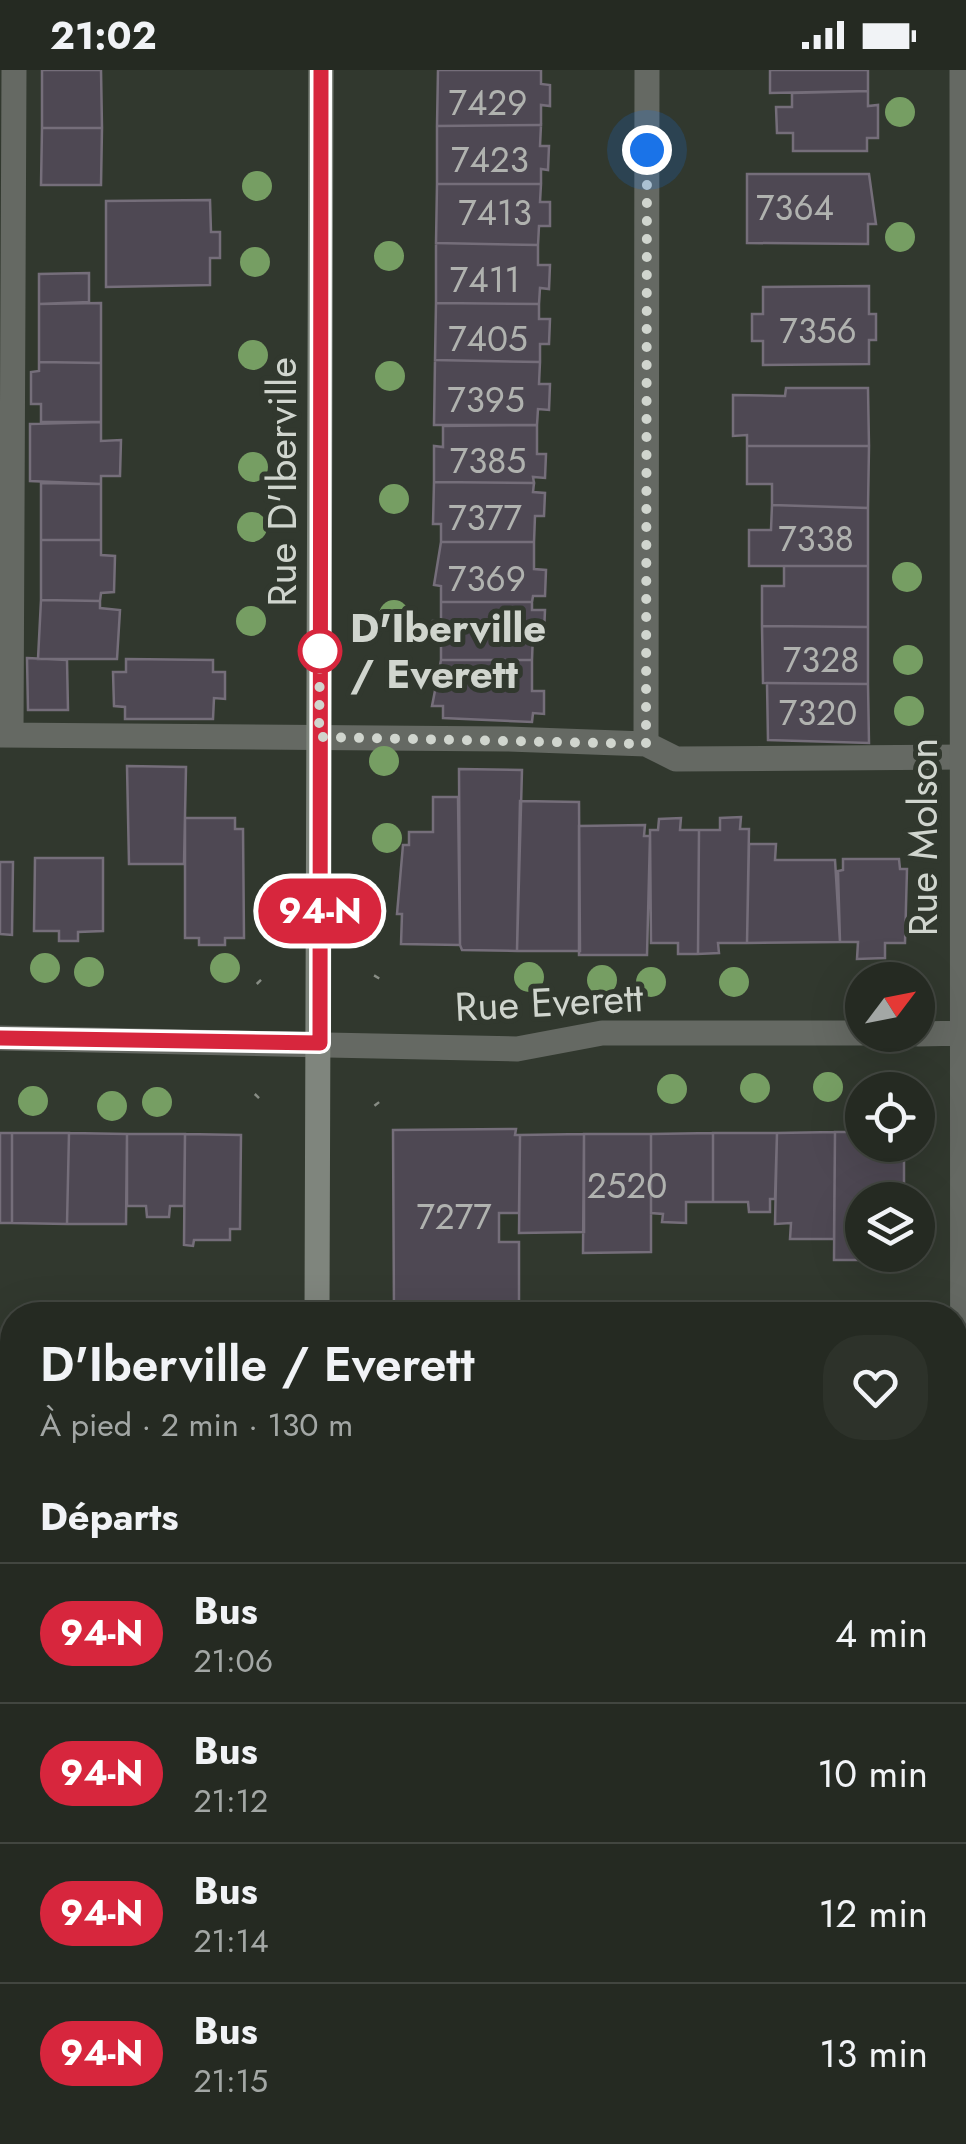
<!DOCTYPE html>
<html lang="fr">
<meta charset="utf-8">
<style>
body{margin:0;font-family:Jost,sans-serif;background:#2d322a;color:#f1f3f6;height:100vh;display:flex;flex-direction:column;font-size:38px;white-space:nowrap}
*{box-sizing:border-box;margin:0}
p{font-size:32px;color:#a3a7a5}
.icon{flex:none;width:55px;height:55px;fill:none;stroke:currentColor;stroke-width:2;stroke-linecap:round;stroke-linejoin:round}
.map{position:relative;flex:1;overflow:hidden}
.side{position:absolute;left:0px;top:1232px;width:968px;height:842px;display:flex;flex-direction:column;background:#252a22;border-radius:40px 40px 0 0;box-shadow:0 10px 40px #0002,0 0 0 2px #424640}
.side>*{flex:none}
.badge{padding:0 20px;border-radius:32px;font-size:35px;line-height:65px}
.needle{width:65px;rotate:58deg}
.fabs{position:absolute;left:845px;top:892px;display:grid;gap:20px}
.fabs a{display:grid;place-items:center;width:90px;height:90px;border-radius:50%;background:#252a22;box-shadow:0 10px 40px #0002,0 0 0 2px #424640;font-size:50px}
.you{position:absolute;width:50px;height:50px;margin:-25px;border:8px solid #fff;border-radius:50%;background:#1a73e8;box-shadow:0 0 0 15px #1a73e833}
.map>.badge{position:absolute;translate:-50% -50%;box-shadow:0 0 0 5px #fff}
h2{padding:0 40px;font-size:38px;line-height:90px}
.round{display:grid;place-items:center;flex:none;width:105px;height:105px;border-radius:40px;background:#2d322a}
.summary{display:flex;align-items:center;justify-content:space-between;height:170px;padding:0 40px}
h1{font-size:48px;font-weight:600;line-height:75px}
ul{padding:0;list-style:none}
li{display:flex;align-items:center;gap:30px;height:140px;padding:0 40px;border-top:2px solid #424640}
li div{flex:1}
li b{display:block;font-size:38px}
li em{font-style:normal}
li .badge{min-width:110px;font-weight:700;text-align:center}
.status{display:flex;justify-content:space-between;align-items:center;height:70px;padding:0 50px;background:#252a22;direction:ltr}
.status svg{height:28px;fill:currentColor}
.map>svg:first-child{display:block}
.building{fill:#4e4853;stroke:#756e7a;stroke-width:2.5}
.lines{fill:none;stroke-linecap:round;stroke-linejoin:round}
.path{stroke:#878c84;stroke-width:6;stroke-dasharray:2.5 8;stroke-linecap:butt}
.service{stroke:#656963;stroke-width:25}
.minor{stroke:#656963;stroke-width:25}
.secondary{stroke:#7f857d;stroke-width:25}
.tree{fill:#769e63}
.line-casing{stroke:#fff;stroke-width:22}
.line{stroke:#d7263d;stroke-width:15}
.walk{stroke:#d0d5ce;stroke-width:10;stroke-dasharray:0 18}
.stop-dot{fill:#fff;stroke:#d7263d;stroke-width:5}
.labels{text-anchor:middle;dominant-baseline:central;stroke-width:10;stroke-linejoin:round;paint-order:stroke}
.number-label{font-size:35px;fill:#b0b2af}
.street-label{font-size:40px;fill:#d0d5ce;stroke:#31382e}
.stop-label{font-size:40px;font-weight:bold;fill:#d0d5ce;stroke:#31382e;text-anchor:start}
</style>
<div class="status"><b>21:02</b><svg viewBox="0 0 49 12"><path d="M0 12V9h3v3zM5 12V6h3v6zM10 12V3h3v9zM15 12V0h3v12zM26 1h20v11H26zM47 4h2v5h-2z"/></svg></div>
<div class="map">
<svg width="966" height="2074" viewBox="0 0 966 2074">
<rect width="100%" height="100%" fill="#31382e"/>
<!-- building -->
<path class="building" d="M42,0H101L102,58H42Z
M438,0H541V14L550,15V36L541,35V55L437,56Z
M770,0H868V21L770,23Z
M868,21V36L878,35V68H867V81H793V63H777L776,37H792V23Z
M541,55L540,76H549L548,100L541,99V114H437V56Z
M42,58H102L101,115H41Z
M747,104H869L876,154H868V174L747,173Z
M437,114H541L540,132H550V156H539L538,175L436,173Z
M210,130L211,162H220V188H210V215L106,217V131Z
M436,173L538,175V195H550L549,219L540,218L539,234L436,233Z
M89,203V232L39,234V204Z
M869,216V244H876V270H869V294L763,295V271H752V244H763V217Z
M101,233V293L39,292V234Z
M436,233L539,234V249H550L549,274H540V292L435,290Z
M435,290L540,292L539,314H550L549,340L538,339L537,355H434Z
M39,292L101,293V352H41V334H31V302L39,301Z
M786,318H868L869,376H747V365L733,366V325L785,326Z
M101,352V371L121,370L120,406H101V414L30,411V354Z
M537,355V384H546L545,408L533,407L534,413L434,412V376L443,377V356Z
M747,376H869L868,438L772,435V414H747Z
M434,412L534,413L533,422L545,423L544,446H535L534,472H441V454H433Z
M41,413L101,414V470H41Z
M772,435L868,438V496H749V460H771Z
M41,470H101V485L115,486L114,522L101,523L100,531L41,530Z
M441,472H534V499L546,500L545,526H533L532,532H441V516L434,515Z
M784,496H868V557L762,556V516H784Z
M41,530L100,531V538L120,540L117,589H38Z
M441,532H532V540H545L544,563H533L532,590H441V571H433V551H441Z
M762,556L868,557V614L763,613Z
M27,588L67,590L68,640H28Z
M126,589L213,590V602H225V629L214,628L213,649H125V637L114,636L113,602H126Z
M441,590H532V621H544V644L533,643L532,652L443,648V636H432Z
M767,613L868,614L869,673L768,670Z
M127,696L186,697L184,794H129Z
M459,699L522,700L517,881L462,880L460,875Z
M433,727H458L460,875L401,874L402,844H397L403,775H409V762H433Z
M520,731L579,732L580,881H517Z
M741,747L740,759H749L747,873H718L719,883L698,884L699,760H720V748Z
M185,748H235V759H243L244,868H225V875H199V868H185Z
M681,748L680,760H699L698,884H678V873H651L650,760H658L659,749Z
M645,755L644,766H650L647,885H579V756Z
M749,774H776L775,790H835L840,872L747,873Z
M35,788H103V861L78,862V871H59V861H34Z
M843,789H899L900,799H907L905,873H885V888L857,889L858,872H840L838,801L843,800Z
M0,792H13L12,865L0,864Z
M516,1059L515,1065H520L519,1143H499V1172H519V1245H394L393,1060Z
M835,1062H862V1075H904V1130H862V1185H905V1190H834Z
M835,1062L834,1169H790L791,1153L775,1154L777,1063Z
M0,1063H12V1153H0Z
M12,1063H69L67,1154L12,1153Z
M69,1063L127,1064L126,1154H67Z
M713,1063H777L775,1129H770V1142H749L748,1132H713Z
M713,1063V1132H686V1153L662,1152L663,1144L651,1143V1064Z
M127,1064H185L184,1136H170L169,1147H147L146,1136H127Z
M185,1064L241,1065L240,1159H230V1170H194L193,1176L184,1175Z
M584,1064V1162L519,1163L520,1065Z
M584,1064H651V1182L583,1183Z
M213,2062V2065L127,2062Z
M417,2062H523V2064H417Z
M795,2062H868L869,2074H795Z
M127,2064L213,2065V2074H110V2067L127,2068Z
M417,2064H523V2073L537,2074H418Z"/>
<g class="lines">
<!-- path -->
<path class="path" d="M376,908L379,903
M258,911L262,915
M256,1027L260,1023
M376,1033L380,1038"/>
<!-- service -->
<path class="service" d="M0,665L507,669L646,674L676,689L966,687
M11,665L14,0
M646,674L647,0
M9,1269L12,1761
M15,2062V2074
M627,2074L628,2062"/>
<!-- minor -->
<path class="minor" d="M962,0L963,2074
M918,964L966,963
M0,968L517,979L602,963H862"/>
<!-- secondary -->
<path class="secondary" d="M317,1245L321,0
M313,2074V2062"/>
</g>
<!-- trees -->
<g class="tree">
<circle cx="900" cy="42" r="15"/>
<circle cx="257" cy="116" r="15"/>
<circle cx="900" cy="167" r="15"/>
<circle cx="389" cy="186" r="15"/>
<circle cx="255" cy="192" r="15"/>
<circle cx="253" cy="285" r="15"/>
<circle cx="390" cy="306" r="15"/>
<circle cx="253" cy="397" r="15"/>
<circle cx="394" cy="429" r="15"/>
<circle cx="252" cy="457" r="15"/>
<circle cx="907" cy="507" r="15"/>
<circle cx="394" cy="545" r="15"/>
<circle cx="251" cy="551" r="15"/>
<circle cx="908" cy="590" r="15"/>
<circle cx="909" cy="641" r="15"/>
<circle cx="384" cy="691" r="15"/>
<circle cx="387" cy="768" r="15"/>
<circle cx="45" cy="898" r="15"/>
<circle cx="225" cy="898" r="15"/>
<circle cx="89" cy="902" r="15"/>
<circle cx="529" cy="907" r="15"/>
<circle cx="602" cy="910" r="15"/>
<circle cx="651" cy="912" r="15"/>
<circle cx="734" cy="912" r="15"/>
<circle cx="828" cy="1017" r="15"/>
<circle cx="755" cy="1018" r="15"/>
<circle cx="672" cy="1019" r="15"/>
<circle cx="33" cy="1031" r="15"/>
<circle cx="157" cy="1032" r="15"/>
<circle cx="112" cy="1036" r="15"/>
</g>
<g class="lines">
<!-- line casing -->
<g class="line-casing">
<path id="line" d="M0,968L320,973L321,0"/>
</g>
<!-- line -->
<use href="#line" class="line"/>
<!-- walk -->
<path class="walk" d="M320,581L319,667L646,674L647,80"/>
</g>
<!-- markers -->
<circle class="stop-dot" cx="320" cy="581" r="20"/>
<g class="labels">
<!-- number labels -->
<g class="number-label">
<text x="488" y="33">7429</text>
<text x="490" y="90">7423</text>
<text x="795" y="138">7364</text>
<text x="495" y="143">7413</text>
<text x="485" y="210">7411</text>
<text x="818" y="261">7356</text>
<text x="488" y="269">7405</text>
<text x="486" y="330">7395</text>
<text x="488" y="391">7385</text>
<text x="485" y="448">7377</text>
<text x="816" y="469">7338</text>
<text x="487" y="509">7369</text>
<text x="821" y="590">7328</text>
<text x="818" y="643">7320</text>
<text x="627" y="1116">2520</text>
<text x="454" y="1147">7277</text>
</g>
<!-- street labels -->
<g class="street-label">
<text transform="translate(282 412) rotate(-90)">Rue D'Iberville</text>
<text transform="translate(923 767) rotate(-90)">Rue Molson</text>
<text transform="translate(549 932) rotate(-3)">Rue Everett</text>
</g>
<!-- stop labels -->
<g class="stop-label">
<text x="350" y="558">D'Iberville<tspan x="350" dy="46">/ Everett</tspan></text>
</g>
</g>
</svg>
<div class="fabs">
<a><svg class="needle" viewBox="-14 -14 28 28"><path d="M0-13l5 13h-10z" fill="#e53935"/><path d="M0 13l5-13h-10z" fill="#a3a7a5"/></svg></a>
<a><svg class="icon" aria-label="locate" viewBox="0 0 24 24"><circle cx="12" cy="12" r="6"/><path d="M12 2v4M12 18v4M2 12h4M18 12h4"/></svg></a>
<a><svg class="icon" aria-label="layers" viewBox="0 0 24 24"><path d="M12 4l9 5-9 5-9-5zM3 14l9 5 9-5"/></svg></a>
</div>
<div class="you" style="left:647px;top:80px"></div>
<b class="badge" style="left:320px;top:841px;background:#d7263d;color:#fff">94-N</b>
<section class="side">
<div class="summary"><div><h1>D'Iberville / Everett</h1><p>À pied · 2 min · 130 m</p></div><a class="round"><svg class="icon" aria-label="heart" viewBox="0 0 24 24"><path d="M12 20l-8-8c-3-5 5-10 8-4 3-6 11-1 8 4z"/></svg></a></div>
<h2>Départs</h2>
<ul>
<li><span class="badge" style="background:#d7263d;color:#fff">94-N</span><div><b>Bus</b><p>21:06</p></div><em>4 min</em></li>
<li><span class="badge" style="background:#d7263d;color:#fff">94-N</span><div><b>Bus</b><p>21:12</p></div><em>10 min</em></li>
<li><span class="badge" style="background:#d7263d;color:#fff">94-N</span><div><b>Bus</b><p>21:14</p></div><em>12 min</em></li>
<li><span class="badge" style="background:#d7263d;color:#fff">94-N</span><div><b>Bus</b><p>21:15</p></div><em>13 min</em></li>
</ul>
</section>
</div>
